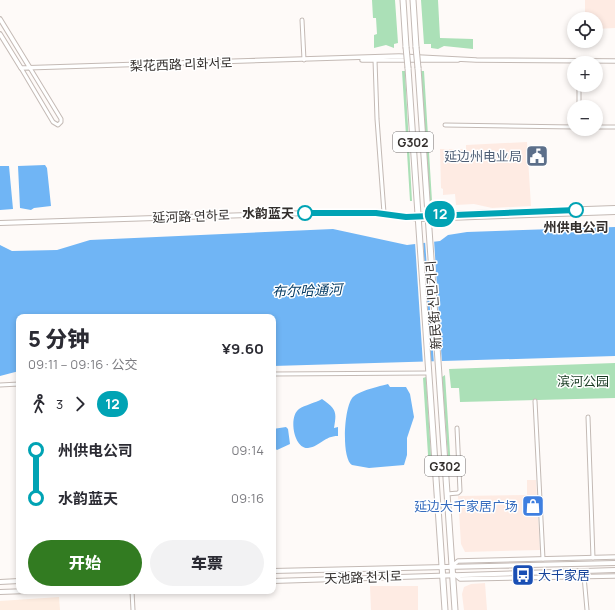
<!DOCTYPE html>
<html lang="zh">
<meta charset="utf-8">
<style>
body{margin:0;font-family:Manrope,"Noto Sans SC","Noto Sans KR",sans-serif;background:#f2f2f3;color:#2b2b33;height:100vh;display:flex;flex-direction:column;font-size:15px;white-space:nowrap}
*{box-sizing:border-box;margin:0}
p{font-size:13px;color:#7c7c81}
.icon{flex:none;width:22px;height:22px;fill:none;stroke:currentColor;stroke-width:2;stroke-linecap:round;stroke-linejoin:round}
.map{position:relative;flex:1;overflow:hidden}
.details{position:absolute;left:16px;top:314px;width:260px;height:280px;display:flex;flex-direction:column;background:#fff;border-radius:8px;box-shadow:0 2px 6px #0003}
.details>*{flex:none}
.badge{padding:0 8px;border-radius:13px;font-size:14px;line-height:26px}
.controls{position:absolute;left:567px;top:12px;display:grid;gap:8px}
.controls a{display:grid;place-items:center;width:36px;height:36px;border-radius:50%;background:#fff;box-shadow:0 2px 6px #0003;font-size:20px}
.map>.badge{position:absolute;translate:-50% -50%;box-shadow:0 0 0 2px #fff}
.legs{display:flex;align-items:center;gap:6px;height:44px;padding:0 12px;font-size:13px}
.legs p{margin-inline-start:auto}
.summary{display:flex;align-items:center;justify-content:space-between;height:68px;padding:0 12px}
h1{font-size:22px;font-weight:800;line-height:30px}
.cta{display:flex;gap:8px;margin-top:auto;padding:8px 12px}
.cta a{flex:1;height:46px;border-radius:24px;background:#327b21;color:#fff;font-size:16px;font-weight:800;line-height:46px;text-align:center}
.cta a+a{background:#f2f2f3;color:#2b2b33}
ul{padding:0 12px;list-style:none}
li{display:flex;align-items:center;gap:14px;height:48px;font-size:15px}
li i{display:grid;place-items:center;width:6px;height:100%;margin:0 5px;background:currentColor}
li i::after{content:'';width:10px;height:10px;margin:-5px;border:3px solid;border-radius:50%;background:#fff}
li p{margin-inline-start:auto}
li:first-child i{background:linear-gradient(#0000 50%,currentColor 0)}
li:last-child i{background:linear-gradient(currentColor 50%,#0000 0)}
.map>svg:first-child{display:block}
.built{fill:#feebe3}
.education{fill:#feede1}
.green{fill:#abe0b7}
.water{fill:#70b5f5}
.pier{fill:#fefaf8}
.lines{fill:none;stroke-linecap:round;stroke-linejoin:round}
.minor-casing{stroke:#c4bab5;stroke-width:5}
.tertiary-casing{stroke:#c4bab5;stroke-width:5.5}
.secondary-casing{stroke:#c4bab5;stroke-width:6}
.trunk-casing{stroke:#c4bab5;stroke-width:7}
.minor{stroke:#fff;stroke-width:3}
.tertiary{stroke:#fff;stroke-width:3.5}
.secondary{stroke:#fff;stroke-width:4}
.trunk{stroke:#fff;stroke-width:5}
.trunk-bridge-casing{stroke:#c4bab5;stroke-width:7;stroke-linecap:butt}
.trunk-bridge{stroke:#fff;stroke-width:5}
.line-1-casing{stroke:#fff;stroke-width:9}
.line-1{stroke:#00a3b4;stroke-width:6}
.stop-1-dot{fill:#fff;stroke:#00a3b4;stroke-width:2}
.labels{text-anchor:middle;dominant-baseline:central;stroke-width:3;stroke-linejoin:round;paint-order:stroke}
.shield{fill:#fff;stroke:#706d6c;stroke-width:1}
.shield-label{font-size:12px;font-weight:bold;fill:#332f2d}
.street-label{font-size:13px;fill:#332f2d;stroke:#fff}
.service-label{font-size:13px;fill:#4e5e75;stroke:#fff;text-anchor:end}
.stop-label{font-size:13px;font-weight:bold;fill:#332f2d;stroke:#fff;text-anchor:end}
.park-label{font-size:13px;fill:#183a22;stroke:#fff}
.shop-label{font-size:13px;fill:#366cbe;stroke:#fff;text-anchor:end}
.transit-label{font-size:13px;fill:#164399;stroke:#fff;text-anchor:start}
.water-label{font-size:14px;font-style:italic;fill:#063c65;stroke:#fff}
</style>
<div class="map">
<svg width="615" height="610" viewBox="0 0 615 610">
<rect width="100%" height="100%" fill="#fefaf8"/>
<!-- built -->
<path class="built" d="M585,0H615V28L596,29V19H585Z
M527,142L531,206L492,208L474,204L456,205L455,194L443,195V189L441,188L440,149H466V145Z
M527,480H536L540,550L465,552L461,544L458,496L527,495Z
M485,583L487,610H464L462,594L464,587L471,584Z
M370,586H418V610H371Z"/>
<!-- education -->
<path class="education" d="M59,597L60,610H0V601Z"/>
<!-- green -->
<path class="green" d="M372,0H395L398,43L394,44V48L386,45L374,48V35L377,34L376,18H373Z
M421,0H438L440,38L473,39V49L444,46L438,49L431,48V44H424Z
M402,71H405L412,201H410Z
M421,71H424L432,201H430Z
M615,363V398L460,402L459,388H451L449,369Z
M445,375L451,469L448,457L442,377Z
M426,377L431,455L429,470L423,378Z"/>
<!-- water -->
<path class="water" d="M45,165L47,168L51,206L34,208L31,210L20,208L18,166Z
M0,166H9L13,209L0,210Z
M615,227V356L273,366V317H19V371L0,376V245L12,251L57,250L90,240L333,229L407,245L440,241L448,235L467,232Z
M388,384L390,387H406L410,394L414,417L407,438V455L404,465L369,468L352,465C341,458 344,406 353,397C359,391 380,386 388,384Z
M322,399C336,409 337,411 334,428L338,427V436C324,436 321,446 308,448C294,449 288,417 299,409C305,405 315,403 322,399Z
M286,427L288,429L290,444L277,450L273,447V429Z"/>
<!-- pier -->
<path class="pier" d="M434,240L442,364H434L425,241Z
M423,241L431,364H423L415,242Z"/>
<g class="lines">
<!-- minor casing -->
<g class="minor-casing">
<path id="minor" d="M302,20L304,60
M375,60L377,119L384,213
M21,68L53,122L58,125L61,122V119L30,68
M579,107V85
M445,125L574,127
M596,127H615
M273,374L429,373
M0,385L19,384
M535,401L543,559
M588,417L593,558
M447,494L458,493L460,491L457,428
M584,576L587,610
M132,591L133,610"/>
</g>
<!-- tertiary casing -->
<g class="tertiary-casing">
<path id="tertiary" d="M0,19L30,68
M0,34L21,68L399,56L476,60
M362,60H458
M474,60L615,61
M452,566L458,561L615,557
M454,574L460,579L615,576"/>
</g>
<!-- secondary casing -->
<g class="secondary-casing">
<path id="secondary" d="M417,215L615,208
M0,223L309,213H384L419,219L615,212
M273,571L615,563
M273,581L615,570
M0,582L19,581
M0,592L28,591"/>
</g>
<!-- trunk casing -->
<g class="trunk-casing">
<path id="trunk" d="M403,0L406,47
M413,0L416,47
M408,68L445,610
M418,68L455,610"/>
</g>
<!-- minor -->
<use href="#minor" class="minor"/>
<!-- tertiary -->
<use href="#tertiary" class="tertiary"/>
<!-- secondary -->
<use href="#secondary" class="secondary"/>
<!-- trunk -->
<use href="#trunk" class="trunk"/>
<!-- trunk-bridge casing -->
<g class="trunk-bridge-casing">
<path id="trunk-bridge" d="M406,47L408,68
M416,47L418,68"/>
</g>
<!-- trunk-bridge -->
<use href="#trunk-bridge" class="trunk-bridge"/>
</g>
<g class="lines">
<!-- line-1 casing -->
<g class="line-1-casing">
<path id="line-1" d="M305,213H376L406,217L576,210"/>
</g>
<!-- line-1 -->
<use href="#line-1" class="line-1"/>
</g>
<!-- icons -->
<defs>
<g id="civic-square" transform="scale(1.15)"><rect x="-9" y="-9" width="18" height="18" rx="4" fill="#5c6f8a" stroke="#fff"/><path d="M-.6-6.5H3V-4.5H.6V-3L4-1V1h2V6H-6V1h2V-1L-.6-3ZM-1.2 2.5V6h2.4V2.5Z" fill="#fff"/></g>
<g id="shop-square" transform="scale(1.15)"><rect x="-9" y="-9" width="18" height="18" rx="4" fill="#3f7fe0" stroke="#fff"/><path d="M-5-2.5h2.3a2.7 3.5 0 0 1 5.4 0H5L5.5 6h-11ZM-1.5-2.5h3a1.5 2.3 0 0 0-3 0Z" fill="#fff"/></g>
<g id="bus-square" transform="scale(1.15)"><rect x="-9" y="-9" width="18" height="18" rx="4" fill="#1a4fb4" stroke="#fff"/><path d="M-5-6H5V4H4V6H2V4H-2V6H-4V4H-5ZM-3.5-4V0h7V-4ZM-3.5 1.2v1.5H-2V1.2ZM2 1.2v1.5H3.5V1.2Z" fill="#fff"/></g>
</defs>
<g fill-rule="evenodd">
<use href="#civic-square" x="537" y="156"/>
<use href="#shop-square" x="533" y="506"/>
<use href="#bus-square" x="523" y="575"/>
</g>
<!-- markers -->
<g class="stop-1-dot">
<circle cx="576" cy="210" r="7"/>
<circle cx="305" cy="213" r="7"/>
</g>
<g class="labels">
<!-- shield labels -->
<g class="shield">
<rect x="393" y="132" width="40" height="20" rx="3"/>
<rect x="425" y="456" width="40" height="20" rx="3"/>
</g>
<g class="shield-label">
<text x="413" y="142">G302</text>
<text x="445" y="466">G302</text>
</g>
<!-- street labels -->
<g class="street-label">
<text transform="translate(181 64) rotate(-2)">梨花西路 리화서로</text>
<text transform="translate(191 216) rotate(-2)">延河路 연하로</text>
<text transform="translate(433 305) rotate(-94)">新民街 신민거리</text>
<text transform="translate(363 577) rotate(-2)">天池路 천지로</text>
</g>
<!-- service labels -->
<g class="service-label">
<text x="522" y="156">延边州电业局</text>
</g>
<!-- stop labels -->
<g class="stop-label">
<text x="294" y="213">水韵蓝天</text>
<text x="576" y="227" text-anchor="middle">州供电公司</text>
</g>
<!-- park labels -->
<g class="park-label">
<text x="583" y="381">滨河公园</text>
</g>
<!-- shop labels -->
<g class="shop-label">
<text x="518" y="506">延边大千家居广场</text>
</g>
<!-- transit labels -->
<g class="transit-label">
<text x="538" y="575">大千家居</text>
</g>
<!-- water labels -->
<g class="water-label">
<text transform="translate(307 290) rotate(-2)">布尔哈通河</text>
</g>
</g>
</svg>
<div class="controls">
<a><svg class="icon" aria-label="locate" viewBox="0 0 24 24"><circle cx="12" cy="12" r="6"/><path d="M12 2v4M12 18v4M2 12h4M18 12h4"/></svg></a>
<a>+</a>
<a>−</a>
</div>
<b class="badge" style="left:440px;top:214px;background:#00a3b4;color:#fff">12</b>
<section class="details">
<div class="summary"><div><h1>5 分钟</h1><p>09:11 – 09:16 · 公交</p></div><b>¥9.60</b></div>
<div class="legs"><svg class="icon" aria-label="walk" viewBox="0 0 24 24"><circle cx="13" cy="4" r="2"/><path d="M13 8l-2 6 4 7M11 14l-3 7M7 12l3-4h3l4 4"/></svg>3<svg class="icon" aria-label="forward" viewBox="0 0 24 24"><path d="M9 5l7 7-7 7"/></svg><b class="badge" style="background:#00a3b4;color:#fff">12</b></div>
<ul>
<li><i style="color:#00a3b4"></i><b>州供电公司</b><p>09:14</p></li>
<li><i style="color:#00a3b4"></i><b>水韵蓝天</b><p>09:16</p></li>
</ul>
<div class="cta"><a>开始</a><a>车票</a></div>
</section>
</div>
